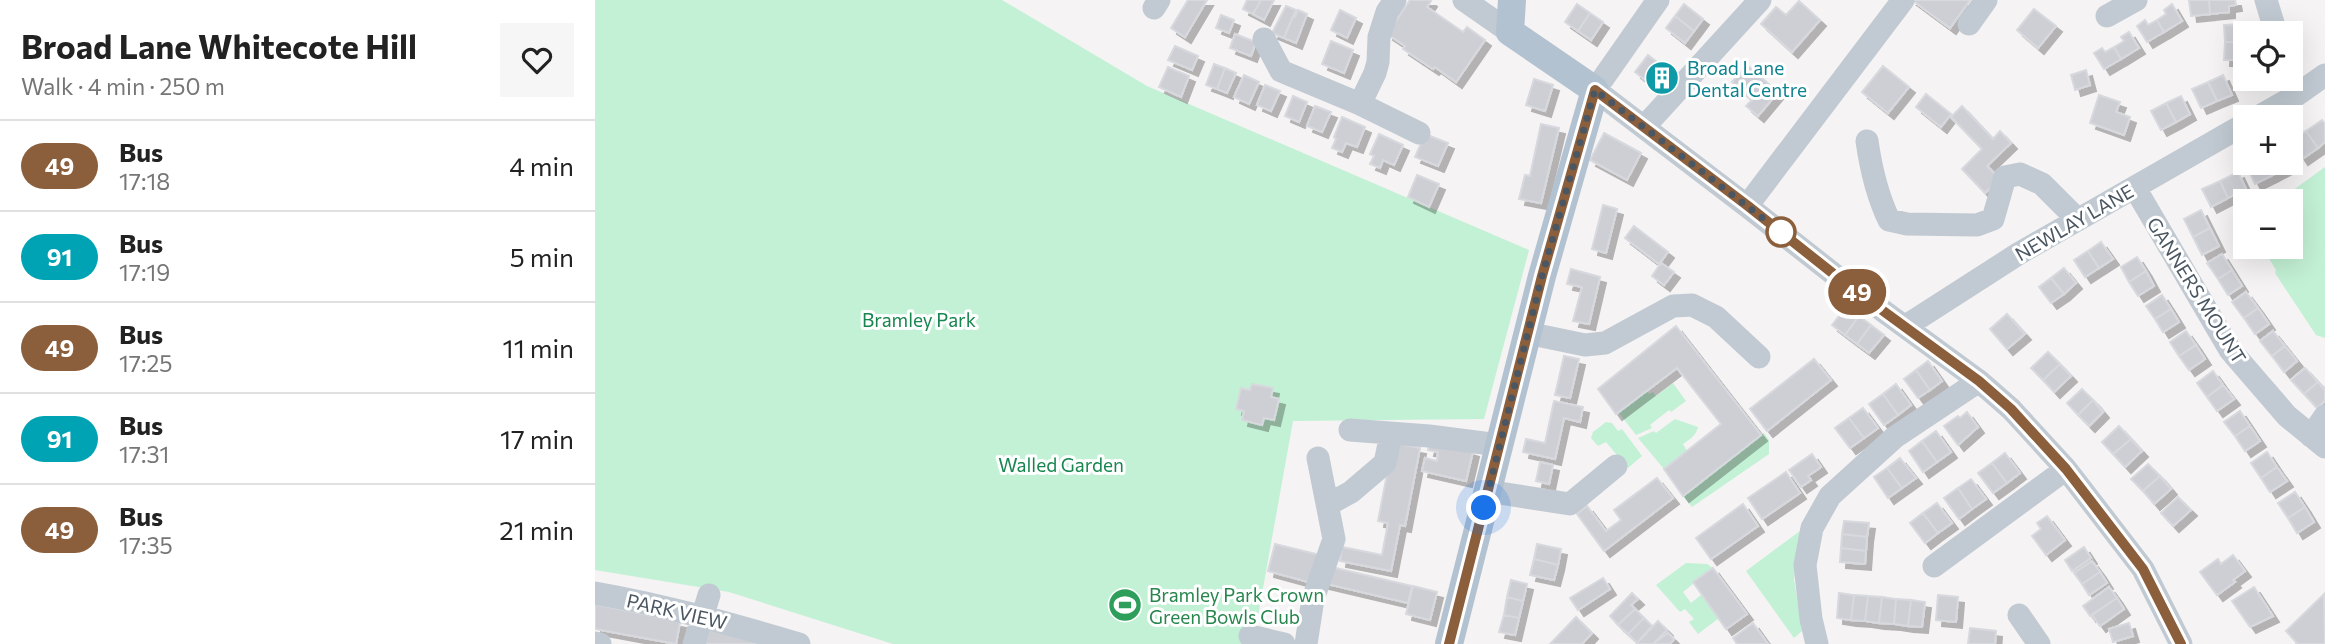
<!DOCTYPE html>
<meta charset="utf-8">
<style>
body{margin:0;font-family:Commissioner,sans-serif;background:#f6f6f6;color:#222;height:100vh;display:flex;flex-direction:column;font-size:26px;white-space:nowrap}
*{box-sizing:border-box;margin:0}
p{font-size:23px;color:#767676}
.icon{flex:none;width:38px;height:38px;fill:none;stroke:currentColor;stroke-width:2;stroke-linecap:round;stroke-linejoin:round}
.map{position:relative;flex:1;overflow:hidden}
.panel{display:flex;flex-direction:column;background:#fff;width:595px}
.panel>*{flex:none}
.badge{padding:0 14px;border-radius:23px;font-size:24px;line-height:46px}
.fabs{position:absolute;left:1638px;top:21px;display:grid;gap:14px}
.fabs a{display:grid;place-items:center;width:70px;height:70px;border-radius:0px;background:#fff;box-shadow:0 7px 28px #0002;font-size:35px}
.you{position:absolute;width:35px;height:35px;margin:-18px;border:5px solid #fff;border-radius:50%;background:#1a73e8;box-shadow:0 0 0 10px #1a73e833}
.map>.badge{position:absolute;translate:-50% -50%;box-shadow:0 0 0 4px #fff}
.round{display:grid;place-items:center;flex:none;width:74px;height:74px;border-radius:0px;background:#f6f6f6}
.headline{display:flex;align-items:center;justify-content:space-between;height:119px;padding:0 21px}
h1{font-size:33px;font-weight:700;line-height:52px}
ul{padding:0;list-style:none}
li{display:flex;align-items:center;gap:21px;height:91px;padding:0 21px;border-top:2px solid #e0e0e0}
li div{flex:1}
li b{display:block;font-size:26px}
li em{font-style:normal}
li .badge{min-width:77px;font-weight:700;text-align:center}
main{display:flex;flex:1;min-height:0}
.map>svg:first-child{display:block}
.green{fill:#c3f1d5}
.building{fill:#cdcfd5;stroke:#d7d9de;stroke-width:2;filter:url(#shadow)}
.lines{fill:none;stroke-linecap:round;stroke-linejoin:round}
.minor{stroke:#c1cad2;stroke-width:23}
.major{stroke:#b3c2d1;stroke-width:28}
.line-casing{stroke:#fff;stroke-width:16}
.line{stroke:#8b5e3c;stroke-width:10}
.walk{stroke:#4a5661;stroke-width:7;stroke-dasharray:0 12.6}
.stop-dot{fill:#fff;stroke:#8b5e3c;stroke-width:3.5}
.labels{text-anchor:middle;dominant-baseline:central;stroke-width:6;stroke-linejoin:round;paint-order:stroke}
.culture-label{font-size:19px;fill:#0d838f;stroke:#fff;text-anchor:start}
.street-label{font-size:19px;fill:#4a5661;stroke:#fff}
.park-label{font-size:19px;fill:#17864f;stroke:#fff}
.leisure-label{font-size:19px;fill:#27864d;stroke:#fff;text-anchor:start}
</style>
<main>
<section class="panel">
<div class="headline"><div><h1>Broad Lane Whitecote Hill</h1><p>Walk · 4 min · 250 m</p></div><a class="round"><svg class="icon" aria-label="heart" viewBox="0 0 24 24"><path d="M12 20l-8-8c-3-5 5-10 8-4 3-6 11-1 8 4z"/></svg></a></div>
<ul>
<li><span class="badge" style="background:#8b5e3c;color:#fff">49</span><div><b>Bus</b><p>17:18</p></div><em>4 min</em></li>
<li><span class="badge" style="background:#00a3b4;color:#fff">91</span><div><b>Bus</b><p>17:19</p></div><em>5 min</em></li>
<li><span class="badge" style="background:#8b5e3c;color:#fff">49</span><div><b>Bus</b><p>17:25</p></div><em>11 min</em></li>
<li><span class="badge" style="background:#00a3b4;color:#fff">91</span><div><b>Bus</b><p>17:31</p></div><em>17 min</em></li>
<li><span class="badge" style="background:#8b5e3c;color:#fff">49</span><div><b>Bus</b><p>17:35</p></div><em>21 min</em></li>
</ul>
</section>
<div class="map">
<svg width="1730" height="644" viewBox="0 0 1730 644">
<defs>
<filter id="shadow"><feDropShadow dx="6" dy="6" stdDeviation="0" flood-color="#0004"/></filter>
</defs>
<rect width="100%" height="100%" fill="#f5f3f3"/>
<!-- green -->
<path class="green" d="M0,0H407L552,86L934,250L889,419L698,421L658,644H298L134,592L0,570Z
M1730,167V338L1721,335L1680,273L1681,270L1670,252V247H1696V201H1683Z
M1078,383L1091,401L1076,412L1074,410L1055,425L1057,428L1041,435L1024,413L1051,391L1054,394L1058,392L1061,396Z
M1080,419L1103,427C1101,436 1095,439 1088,444L1092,451L1069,469L1043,438L1059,431L1061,433Z
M1011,422L1017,423L1023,431L1027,429L1047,456L1033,468L1011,442L1003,446L996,438L998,432Z
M1169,433L1174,440V454L1097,507L1088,496Z
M1205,531L1199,579L1207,631L1199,638L1151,571Z
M1091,563L1112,564L1118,568L1088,592L1096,603L1107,594L1124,618L1103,634L1094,622L1099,619L1090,609L1085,612L1061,585Z"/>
<!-- building -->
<path class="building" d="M593,0H612L590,37L576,28Z
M652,0H666L658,14L648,9Z
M666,0H679L669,20L658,14Z
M815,0H835L836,1L832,7L868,32L872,27L890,40L861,82L840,67L838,69L808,49L810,46L792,34Z
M1317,0H1375L1355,28Z
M1594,0H1614L1615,14L1596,16Z
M1614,0H1640L1641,5L1634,6V12L1615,14Z
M1204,1L1225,20L1197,52L1166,24L1181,7L1191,15Z
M982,4L995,13L983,31L970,22Z
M1089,4L1108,19L1099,31L1080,16Z
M1577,4L1587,21L1569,32L1562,20L1571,14L1569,10Z
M691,6L701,10L689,38L677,33Z
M1439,9L1461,26L1443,48L1422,30Z
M703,10L712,14L701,43L689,38L698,16L700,17Z
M745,10L761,18L752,38L736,30Z
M995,13L1008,22L996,40L983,31Z
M626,15L639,20L634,33L621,28Z
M1080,16L1099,31L1090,43L1071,28Z
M1550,20L1553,25L1562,20L1569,32L1552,42L1542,26Z
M1650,24V42H1630L1629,25Z
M1534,32L1544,48L1526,59L1519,47L1529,41L1526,37Z
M640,34L661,42L656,56L635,48Z
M736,41L758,50L749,73L727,64Z
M1630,42H1650V60H1629Z
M580,46L603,56L597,70L573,60Z
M1519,47L1526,59L1509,69L1499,53L1507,48L1510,52Z
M1053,55L1066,65L1053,82L1040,72Z
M619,64L630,68L622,89L611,85Z
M1066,65L1080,75L1067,92L1053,82Z
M1152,65L1183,92L1163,116L1151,106L1157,100L1137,82Z
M1288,66L1314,87L1293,113L1267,92Z
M573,67L594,76L586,97L564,87Z
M630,68L641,73L632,93L622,89Z
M1491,70L1495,85L1480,90L1476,75Z
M649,75L664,82L654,104L639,97Z
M1628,75L1637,95L1622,101L1613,82Z
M939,79L958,85L950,111L931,105Z
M1613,82L1622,101L1606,108L1597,89Z
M670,85L685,91L676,111L662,105Z
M1331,94L1356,114L1346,127L1321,107Z
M1504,95L1525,102L1521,112L1535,117L1529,135L1495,123Z
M698,96L712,102L704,122L690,116Z
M1586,96L1595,114L1581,122L1571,103Z
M1571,103L1581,122L1566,130L1556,111Z
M720,106L736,112L727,132L712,126Z
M1367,106L1398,139L1405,131L1416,143L1392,166L1405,179L1390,193L1367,169L1387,149L1356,117Z
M747,117L770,127L762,147L751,143L747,152L737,148L741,139L739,137Z
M1727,120L1730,124V142L1723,148L1711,131Z
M946,124L964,128L946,203L924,199L930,175L935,176Z
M1711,131L1723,148L1707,159L1696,142Z
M1009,133L1046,153L1032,180L995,160Z
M784,134L808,145L799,165L788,160L785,168L775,164L779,156L775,154Z
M830,134L853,143L843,166L820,157Z
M1660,163H1672L1678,175L1660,184L1652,167Z
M1672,163H1694L1695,166L1678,175Z
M1643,172L1651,189L1633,198L1625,181Z
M822,175L844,184L834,207L813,197Z
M1625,181L1633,198L1616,207L1607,189Z
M1008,205L1022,209L1011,253L997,249Z
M1606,210L1615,228L1598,237L1589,219Z
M1039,226L1073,252L1064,264L1030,238Z
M1615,228L1624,246L1607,255L1598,237Z
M1506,242L1518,259L1504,268L1493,251Z
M1493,251L1504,268L1490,277L1479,260Z
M1627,254L1637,270L1623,279L1612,263Z
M1542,257L1551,271L1534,282L1526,267Z
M1066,263L1079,272L1069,285L1057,276Z
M1469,268L1481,283L1469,294L1456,278Z
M976,269L1005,277L994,324L978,321L987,287L972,284Z
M1637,270L1647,286L1633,295L1623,279Z
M1551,271L1559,286L1543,296L1534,282Z
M1456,278L1469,294L1456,303L1444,287Z
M1651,292L1663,308L1649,318L1637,302Z
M1567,295L1576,309L1560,319L1551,306Z
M1252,306L1264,316L1250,335L1237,325Z
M1663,308L1674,324L1660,334L1649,318Z
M1576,309L1584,322L1568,332L1560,319Z
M1412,314L1430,334L1412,349L1395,329Z
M1264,316L1276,325L1262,344L1250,335Z
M1276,325L1289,335L1274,353L1262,344Z
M1081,326L1166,435L1088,496L1069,469L1126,424L1082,368L1021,414L1003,389Z
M1591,331L1601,345L1584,356L1575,342Z
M1678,331L1690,346L1677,356L1665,341Z
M1601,345L1610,359L1594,370L1584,356Z
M1690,346L1702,361L1689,372L1677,356Z
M1453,352L1465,364L1448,380L1436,368Z
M969,356L984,359L975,398L960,395Z
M1219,359L1236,380L1172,431L1155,409Z
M1333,361L1347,381L1335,390L1321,370Z
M1465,364L1476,376L1459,392L1448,380Z
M1710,368L1723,382L1709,394L1696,380Z
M1321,370L1335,390L1323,398L1309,379Z
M1618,371L1628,385L1612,397L1602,383Z
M1723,382L1730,390V401L1722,408L1709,394Z
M657,384L678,388L676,397L684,399L679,420L669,418L667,425L647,420L649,411L641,409L646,388L655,390Z
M1301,384L1316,405L1303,415L1288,394Z
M1628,385L1639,399L1622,411L1612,397Z
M1487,389L1498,400L1483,415L1472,403Z
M1288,394L1303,415L1289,425L1274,404Z
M1498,400L1508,412L1494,426L1483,415Z
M959,401L988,407L985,422L969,418L960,459L928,452L931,439L950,443Z
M1268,408L1283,428L1269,438L1254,418Z
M1645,411L1655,426L1640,436L1629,422Z
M1372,412L1383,427L1363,445L1349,426L1363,416L1365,418Z
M1254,418L1269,438L1255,448L1240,428Z
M1524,426L1536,439L1518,454L1507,442Z
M1655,426L1665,441L1650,451L1640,436Z
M1341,431L1356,452L1342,462L1327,441Z
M836,438L878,451L871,481L827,471L830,458L842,461L843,452L833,450Z
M1536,439L1547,451L1530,467L1518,454Z
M1327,441L1342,462L1328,472L1314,451Z
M798,443L825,448L810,526L805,525L796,571L745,561L747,547L787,555L793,523L783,521Z
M1672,452L1682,467L1666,478L1656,463Z
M1410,453L1425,473L1412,483L1397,463Z
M1217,454L1226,467L1213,476L1216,480L1206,487L1194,470Z
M1305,458L1321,478L1307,488L1292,468Z
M945,462L958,465L954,484L941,481Z
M1397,463L1412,483L1398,493L1383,473Z
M1553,464L1565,476L1548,491L1536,479Z
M1682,467L1692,481L1675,492L1666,478Z
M1292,468L1307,488L1293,498L1279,477Z
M1191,472L1205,493L1167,519L1153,498Z
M1565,476L1576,489L1559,504L1548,491Z
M1062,478L1078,498L1009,551L982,514L992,506L1011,531L1026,520L1019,510Z
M1376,479L1391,499L1377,509L1363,488Z
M1363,488L1377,509L1364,519L1349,498Z
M1700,492L1710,507L1693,518L1683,503Z
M1583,497L1596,510L1578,526L1566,513Z
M1342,503L1357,523L1343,533L1328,513Z
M1148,504L1163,526L1116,559L1101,538Z
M1710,507L1719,522L1702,533L1693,518Z
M1328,513L1343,533L1330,543L1315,523Z
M1452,516L1470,540L1451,555L1437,536L1446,529L1442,523Z
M1249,521L1274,523L1272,537L1247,534Z
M1247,534L1272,537L1271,551L1246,548Z
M680,544L725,555L717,583L673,571Z
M942,544L966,549L963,565L939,559Z
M1489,547L1496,558L1477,571L1470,560Z
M1246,548L1271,551L1270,564L1245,562Z
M1638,555L1650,571L1638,580L1640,582L1622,595L1605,572L1623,559L1626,564Z
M939,559L963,565L959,580L935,575Z
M1497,561L1505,572L1487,584L1479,573Z
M732,566L817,586L813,603L728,583Z
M1118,568L1152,614L1131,629L1098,582Z
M1505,572L1512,583L1494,595L1487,584Z
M1008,578L1015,589L983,610L975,598Z
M916,580L932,584L928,601L912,597Z
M818,586L842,592L835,620L811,614Z
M1514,587L1522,598L1495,616L1488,606Z
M1659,587L1678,616L1655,627L1637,601Z
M1037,593L1043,599L1036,605L1040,609L1023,625L1015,616Z
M1244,593L1259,595L1256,620L1242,618Z
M1729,594L1730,644H1701L1702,643L1691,631Z
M1259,595L1273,596L1270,621L1256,620Z
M1343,595L1363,597L1361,622L1341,620Z
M1273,596L1287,597L1284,623L1270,621Z
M912,597L928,601L924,618L909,615Z
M1287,597L1301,599L1299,624L1284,623Z
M1522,598L1529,609L1505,626L1497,615Z
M1301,599L1316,600L1313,626L1299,624Z
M1316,600L1330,602L1327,627L1313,626Z
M0,604L85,622L81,644L0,629Z
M1040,609L1049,618L1033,634L1023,625Z
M909,615L924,618L920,635L904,632Z
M981,617L997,633L987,644H955Z
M1049,618L1057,626L1042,643L1033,634Z
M1063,621L1072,630L1058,644H1043L1042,643Z
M117,623L178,644H110Z
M1158,623L1173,644H1142L1138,638Z
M1534,623L1538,636L1518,642L1514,629Z
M1375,628L1401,631L1400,644H1373Z
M1073,633L1079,639L1075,644H1058Z"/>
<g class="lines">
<!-- minor -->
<path class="minor" d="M869,0L915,32
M1063,0L1000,90L1152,206L1250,283L1384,381L1416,409L1471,469L1548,569L1586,644
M1671,0L1681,33
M559,8L564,0
M1512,16L1541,0
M1374,24L1391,0
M669,39L686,71L765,104L780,73L783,62L784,37L792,12L800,0
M765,104L824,133
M1663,117L1700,96L1730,75
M1049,127L1165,0
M1272,141C1276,169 1282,195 1294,220L1312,224L1382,225L1398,219L1410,177L1425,174L1447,184L1482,219
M1540,188L1635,350L1692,416L1730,447
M1152,206L1308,0
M1311,326L1423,254L1650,124
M932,333L990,345L1010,343L1078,306L1097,305L1121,317L1164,357
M755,430L834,436L904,445
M1716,436L1730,416
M892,491L975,504L1021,466
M734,504L756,492L790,463L796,434
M1339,566L1471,469
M0,593C69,605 136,624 204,644
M1424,615L1444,644
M655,636L689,644
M0,643L5,644
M99,644L114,595
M711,644L718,599L739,539L723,458
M1222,644L1216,619L1210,565L1217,528L1235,496L1300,437L1384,381"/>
<!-- major -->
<path class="major" d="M854,644L947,276L1000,90L915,32L917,0"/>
</g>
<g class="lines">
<!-- line casing -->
<g class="line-casing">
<path id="line" d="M854,644L947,276L1000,90L1153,206L1250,283L1384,381L1416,409L1471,469L1548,569L1586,644"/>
</g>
<!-- line -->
<use href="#line" class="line"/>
<!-- walk -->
<path class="walk" d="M889,508L947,276L1000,90L1186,232"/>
</g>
<!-- icons -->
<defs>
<g id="building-disc" transform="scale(1.75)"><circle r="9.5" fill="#0f9aa8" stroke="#fff"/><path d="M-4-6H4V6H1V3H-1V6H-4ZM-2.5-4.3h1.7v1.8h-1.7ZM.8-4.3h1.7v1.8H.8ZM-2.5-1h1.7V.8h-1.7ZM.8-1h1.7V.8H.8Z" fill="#fff"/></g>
<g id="stadium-disc" transform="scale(1.75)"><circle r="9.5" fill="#2e9e5b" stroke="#fff"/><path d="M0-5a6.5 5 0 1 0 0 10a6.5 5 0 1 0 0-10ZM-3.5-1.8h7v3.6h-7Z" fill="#fff"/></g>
</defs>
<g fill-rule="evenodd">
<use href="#building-disc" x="1067" y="78"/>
<use href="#stadium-disc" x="530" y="605"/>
</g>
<!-- markers -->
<circle class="stop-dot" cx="1186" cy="232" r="14"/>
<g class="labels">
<!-- culture labels -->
<g class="culture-label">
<text x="1092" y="67">Broad Lane<tspan x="1092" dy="22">Dental Centre</tspan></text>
</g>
<!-- street labels -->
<g class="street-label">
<text transform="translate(1479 222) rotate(-30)">NEWLAY LANE</text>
<text transform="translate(1602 290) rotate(58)">GANNERS MOUNT</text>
<text transform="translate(82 611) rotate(13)">PARK VIEW</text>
</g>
<!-- park labels -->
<g class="park-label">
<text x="324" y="319">Bramley Park</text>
<text x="466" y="464">Walled Garden</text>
</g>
<!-- leisure labels -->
<g class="leisure-label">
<text x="554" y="594">Bramley Park Crown<tspan x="554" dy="22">Green Bowls Club</tspan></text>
</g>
</g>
</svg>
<div class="fabs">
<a><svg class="icon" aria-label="locate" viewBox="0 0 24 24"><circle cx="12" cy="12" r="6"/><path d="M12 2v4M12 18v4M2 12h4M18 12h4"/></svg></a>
<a>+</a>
<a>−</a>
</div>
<div class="you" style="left:889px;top:508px"></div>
<b class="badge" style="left:1262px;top:292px;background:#8b5e3c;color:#fff">49</b>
</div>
</main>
